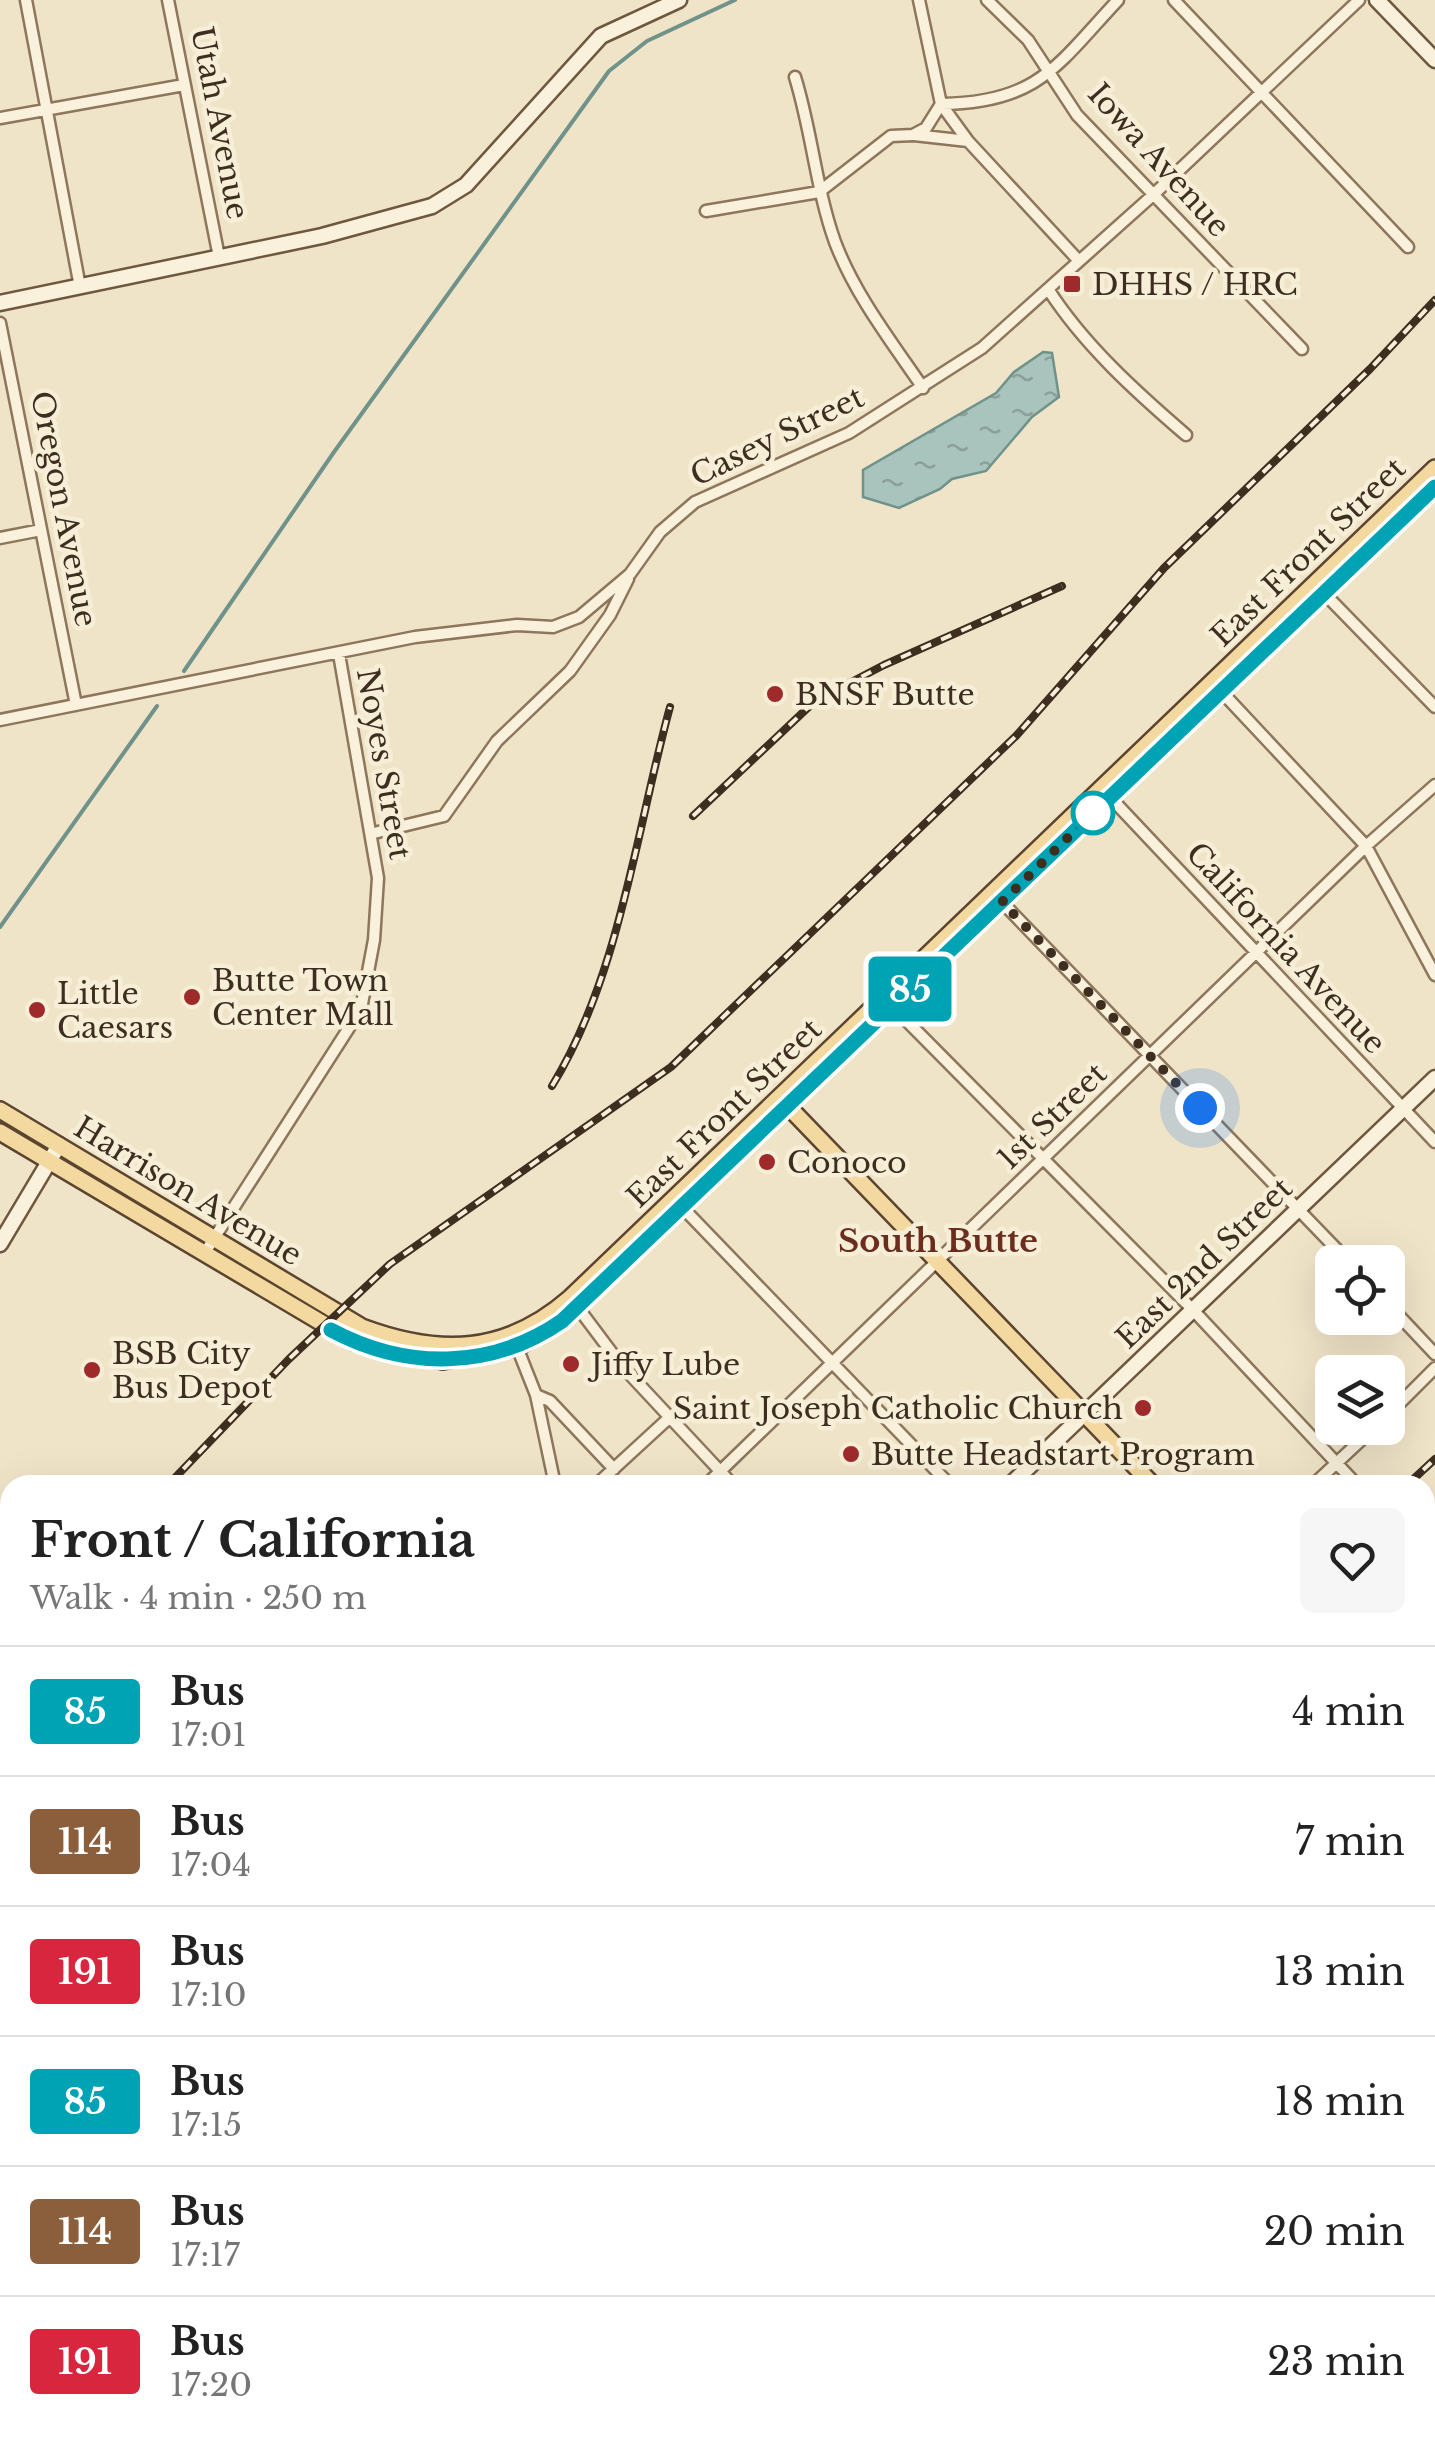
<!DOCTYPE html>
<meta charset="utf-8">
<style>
body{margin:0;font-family:"Libre Baskerville",serif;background:#f6f6f6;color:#222;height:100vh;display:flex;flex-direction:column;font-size:38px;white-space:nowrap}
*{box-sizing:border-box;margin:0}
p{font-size:32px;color:#767676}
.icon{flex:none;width:55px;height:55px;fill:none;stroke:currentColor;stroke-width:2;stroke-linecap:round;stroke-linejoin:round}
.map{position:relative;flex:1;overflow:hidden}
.details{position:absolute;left:0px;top:1475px;width:1435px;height:970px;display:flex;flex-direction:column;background:#fff;border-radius:30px 30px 0 0;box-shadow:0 10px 40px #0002}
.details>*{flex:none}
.badge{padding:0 20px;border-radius:8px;font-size:35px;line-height:65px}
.controls{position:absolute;left:1315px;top:1245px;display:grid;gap:20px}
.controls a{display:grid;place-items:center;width:90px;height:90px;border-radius:15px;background:#fff;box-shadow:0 10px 40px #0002;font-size:50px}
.you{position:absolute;width:50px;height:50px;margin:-25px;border:8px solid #fff;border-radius:50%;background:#1a73e8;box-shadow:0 0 0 15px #1a73e833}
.map>.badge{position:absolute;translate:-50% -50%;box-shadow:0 0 0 5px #fff}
.round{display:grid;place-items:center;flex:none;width:105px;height:105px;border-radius:15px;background:#f6f6f6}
.overview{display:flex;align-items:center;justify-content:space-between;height:170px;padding:0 30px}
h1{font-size:48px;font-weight:700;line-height:75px}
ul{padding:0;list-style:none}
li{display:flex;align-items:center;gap:30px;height:130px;padding:0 30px;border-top:2px solid #e0e0e0}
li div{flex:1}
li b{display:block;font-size:38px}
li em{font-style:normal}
li .badge{min-width:110px;font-weight:700;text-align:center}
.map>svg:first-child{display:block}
.park{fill:#c9cf9b}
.water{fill:url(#water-ripples);stroke:#6f938a;stroke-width:2.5}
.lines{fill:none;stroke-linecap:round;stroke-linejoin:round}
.stream{stroke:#6f938a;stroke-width:4}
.street-casing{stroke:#8d765c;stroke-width:15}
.secondary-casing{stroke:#6f573f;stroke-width:19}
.primary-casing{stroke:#5b4430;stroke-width:20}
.street{stroke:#faf1dc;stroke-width:10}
.secondary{stroke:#faf1dc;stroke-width:14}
.primary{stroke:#f3d9a0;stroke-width:15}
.rail-casing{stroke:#3d2e20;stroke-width:8}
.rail{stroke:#f7eed8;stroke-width:4;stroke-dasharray:11;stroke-linecap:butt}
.line-casing{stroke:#fff;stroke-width:22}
.line{stroke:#00a3b4;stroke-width:15}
.walk{stroke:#3d2e20;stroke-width:10;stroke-dasharray:0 18}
.poi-dot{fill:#9e2a2b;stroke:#f7eed8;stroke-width:4}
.stop-dot{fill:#fff;stroke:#00a3b4;stroke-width:5}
.labels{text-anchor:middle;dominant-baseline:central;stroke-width:9;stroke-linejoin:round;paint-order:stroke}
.street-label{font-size:30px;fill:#3d2e20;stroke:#f7eed8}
.poi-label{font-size:30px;fill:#3d2e20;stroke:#f7eed8;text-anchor:start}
.neighbourhood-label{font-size:32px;font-weight:bold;fill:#6b2e1e;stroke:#f7eed8}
</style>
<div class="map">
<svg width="1435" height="2445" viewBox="0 0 1435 2445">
<defs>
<pattern id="water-ripples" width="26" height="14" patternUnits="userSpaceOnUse" patternTransform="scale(2.5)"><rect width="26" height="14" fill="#a9c4bc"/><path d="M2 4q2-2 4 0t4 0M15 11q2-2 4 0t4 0" fill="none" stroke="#8ba098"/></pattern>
</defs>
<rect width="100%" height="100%" fill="#f0e4c8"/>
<!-- park -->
<path class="park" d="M1425,2372L1435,2394V2445H1388L1383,2435H1425Z"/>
<!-- water -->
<path class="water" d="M1043,352L1052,353L1059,397L1032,417L986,471L952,479L940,489L899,508L863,497V470L996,393L1014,372Z"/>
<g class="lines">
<!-- stream -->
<path class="stream" d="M184,671L334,452L609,71L647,41L735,0
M0,927L157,706"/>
<!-- street casing -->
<g class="street-casing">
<path id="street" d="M26,0L80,287
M168,0L219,257
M919,0L941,104L968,141L1079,261
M987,0L1028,40L1077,115L1302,349
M1174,0L1408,247
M795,77C812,132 816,189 835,242C855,295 891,341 923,388
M0,118L184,85
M914,135L968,141
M706,211L819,192L891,136L913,135L926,128L941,104C1039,103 1058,64 1118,0
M1048,289C1084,345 1136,392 1186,435
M0,323L76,705
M0,538L41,530
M1320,589L1435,707
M1219,689L1366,846L1435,975
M0,720L415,637L517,625L553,627L579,617L630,574L660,532L695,502L849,433L982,348L1153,195L1359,0
M1109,796L1435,1142
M374,833L444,816L497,741L570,671L610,615L628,579
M997,897L1349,1262
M888,1002L1194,1311L1357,1485
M680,1205L950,1485
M204,1254L361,1009L374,940L378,878L339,654
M573,1301L621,1365L733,1485
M1388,1304L1435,1354
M515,1342L536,1395L555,1485
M536,1395L550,1401L614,1469
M1388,1415L1435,1368
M596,1485L670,1417
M706,1485L1366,846L1435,785
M1313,1485L1374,1428
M1425,1556L1435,1566
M1425,1672L1435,1663
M0,1730L10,1708
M0,1814L10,1812
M0,1839L10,1894
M1425,1980L1435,1971
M1425,1986L1435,1996
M1425,2290L1435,2280
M1425,2340L1435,2357
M0,2360L10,2357
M71,2435L73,2445
M1263,2445L1273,2435"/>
</g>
<!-- secondary casing -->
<g class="secondary-casing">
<path id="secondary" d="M1377,0L1435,60
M0,303L322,236L432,206L466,185L601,36L679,0
M0,1244L59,1145
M1010,1485L1435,1078
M0,1967L10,1964"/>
</g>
<!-- primary casing -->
<g class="primary-casing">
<path id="primary" d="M834,1060L1435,487
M780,1098L1153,1485
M0,1110L362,1327C440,1356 506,1354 570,1298L1435,468
M0,1132L354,1342L443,1361L518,1347L561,1321L756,1135
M1425,1787L1435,1801"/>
</g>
<!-- street -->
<use href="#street" class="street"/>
<!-- secondary -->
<use href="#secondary" class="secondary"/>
<!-- primary -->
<use href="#primary" class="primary"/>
<!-- rail casing -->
<g class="rail-casing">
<path id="rail" d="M693,816L815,701L884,665L1062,586
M552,1086C620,975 636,831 670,707
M168,1485L289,1359L390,1264L671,1067L1016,736L1164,568L1370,369L1435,300
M1407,1485L1435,1459
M0,1646L10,1636
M0,1678L10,1659
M0,2108L10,2114
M0,2140L10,2148
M247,2445L248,2435
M322,2445L332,2435"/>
</g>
<!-- rail -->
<use href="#rail" class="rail"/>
</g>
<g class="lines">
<!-- line casing -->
<g class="line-casing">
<path id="line" d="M331,1330C406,1370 491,1370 562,1321L1435,487"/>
</g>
<!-- line -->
<use href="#line" class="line"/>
<!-- walk -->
<path class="walk" d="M1093,813L1002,902L1200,1108"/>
</g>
<!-- markers -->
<g class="poi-dot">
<rect x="1062" y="274" width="20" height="20" rx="5"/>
<circle cx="775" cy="694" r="10"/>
<circle cx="192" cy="997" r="10"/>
<circle cx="37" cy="1010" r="10"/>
<circle cx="767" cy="1162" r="10"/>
<circle cx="571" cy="1364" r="10"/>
<circle cx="92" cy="1370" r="10"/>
<circle cx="1143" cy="1408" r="10"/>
<circle cx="851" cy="1454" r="10"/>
</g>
<circle class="stop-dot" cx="1093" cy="813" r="20"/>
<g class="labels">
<!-- street labels -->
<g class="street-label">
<text transform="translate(220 123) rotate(79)">Utah Avenue</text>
<text transform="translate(1159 160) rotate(48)">Iowa Avenue</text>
<text transform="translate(777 436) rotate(-26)">Casey Street</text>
<text transform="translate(64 509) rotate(79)">Oregon Avenue</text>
<text transform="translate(1308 552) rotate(-44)">East Front Street</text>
<text transform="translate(384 764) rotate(80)">Noyes Street</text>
<text transform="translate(1286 948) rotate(47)">California Avenue</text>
<text transform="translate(724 1113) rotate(-44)">East Front Street</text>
<text transform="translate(1052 1116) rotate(-44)">1st Street</text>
<text transform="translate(188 1191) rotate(31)">Harrison Avenue</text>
<text transform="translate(1204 1263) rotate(-44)">East 2nd Street</text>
</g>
<!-- poi labels -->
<g class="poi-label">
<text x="1092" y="284">DHHS / HRC</text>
<text x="795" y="694">BNSF Butte</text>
<text x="212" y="980">Butte Town<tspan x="212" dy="34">Center Mall</tspan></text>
<text x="57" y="993">Little<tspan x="57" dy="34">Caesars</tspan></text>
<text x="787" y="1162">Conoco</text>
<text x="112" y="1353">BSB City<tspan x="112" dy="34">Bus Depot</tspan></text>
<text x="591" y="1364">Jiffy Lube</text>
<text x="1123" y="1408" text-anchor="end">Saint Joseph Catholic Church</text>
<text x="871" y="1454">Butte Headstart Program</text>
</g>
<!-- neighbourhood labels -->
<g class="neighbourhood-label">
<text x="938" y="1241">South Butte</text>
</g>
</g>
</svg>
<div class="controls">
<a><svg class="icon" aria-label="locate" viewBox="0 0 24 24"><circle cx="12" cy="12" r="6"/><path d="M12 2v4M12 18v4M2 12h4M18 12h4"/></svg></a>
<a><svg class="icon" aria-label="layers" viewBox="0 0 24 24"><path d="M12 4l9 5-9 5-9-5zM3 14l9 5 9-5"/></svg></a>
</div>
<div class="you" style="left:1200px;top:1108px"></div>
<b class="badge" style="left:910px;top:989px;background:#00a3b4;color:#fff">85</b>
<section class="details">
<div class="overview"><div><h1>Front / California</h1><p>Walk · 4 min · 250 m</p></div><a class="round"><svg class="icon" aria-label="heart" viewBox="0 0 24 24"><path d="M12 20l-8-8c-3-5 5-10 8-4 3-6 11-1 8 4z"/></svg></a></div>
<ul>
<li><span class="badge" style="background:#00a3b4;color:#fff">85</span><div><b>Bus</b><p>17:01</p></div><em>4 min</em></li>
<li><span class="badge" style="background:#8b5e3c;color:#fff">114</span><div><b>Bus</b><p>17:04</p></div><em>7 min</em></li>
<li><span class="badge" style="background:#d7263d;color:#fff">191</span><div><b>Bus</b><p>17:10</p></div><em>13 min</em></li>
<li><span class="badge" style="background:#00a3b4;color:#fff">85</span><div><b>Bus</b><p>17:15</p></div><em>18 min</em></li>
<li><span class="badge" style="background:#8b5e3c;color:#fff">114</span><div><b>Bus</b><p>17:17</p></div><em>20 min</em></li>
<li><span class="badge" style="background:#d7263d;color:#fff">191</span><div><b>Bus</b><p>17:20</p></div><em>23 min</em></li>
</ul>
</section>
</div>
